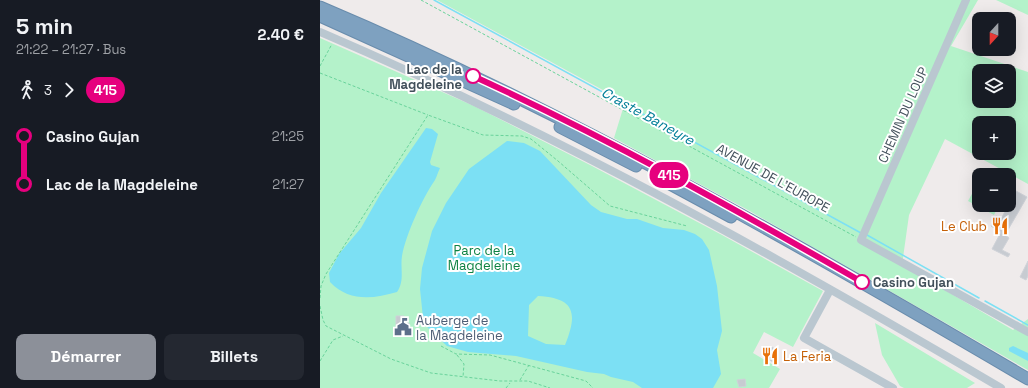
<!DOCTYPE html>
<html lang="fr">
<meta charset="utf-8">
<style>
body{margin:0;font-family:"Space Grotesk",sans-serif;background:#242831;color:#f1f3f6;height:100vh;display:flex;flex-direction:column;font-size:15px;white-space:nowrap}
*{box-sizing:border-box;margin:0}
p{font-size:13px;color:#9ea1a6}
.icon{flex:none;width:22px;height:22px;fill:none;stroke:currentColor;stroke-width:2;stroke-linecap:round;stroke-linejoin:round}
.map{position:relative;flex:1;overflow:hidden}
.drawer{display:flex;flex-direction:column;background:#171b24;width:320px}
.drawer>*{flex:none}
.badge{padding:0 8px;border-radius:13px;font-size:14px;line-height:26px}
.needle{width:26px;rotate:201deg}
.tools{position:absolute;left:652px;top:12px;display:grid;gap:8px}
.tools a{display:grid;place-items:center;width:44px;height:44px;border-radius:8px;background:#171b24;box-shadow:0 4px 16px #0002;font-size:20px}
.map>.badge{position:absolute;translate:-50% -50%;box-shadow:0 0 0 2px #fff}
.legs{display:flex;align-items:center;gap:6px;height:44px;padding:0 16px;font-size:13px}
.legs p{margin-inline-start:auto}
.headline{display:flex;align-items:center;justify-content:space-between;height:68px;padding:0 16px}
h1{font-size:22px;font-weight:700;line-height:30px}
.action{display:flex;gap:8px;margin-top:auto;padding:8px 16px}
.action a{flex:1;height:46px;border-radius:8px;background:#8c9099;color:#fff;font-size:16px;font-weight:700;line-height:46px;text-align:center}
.action a+a{background:#242831;color:#f1f3f6}
ul{padding:0 16px;list-style:none}
li{display:flex;align-items:center;gap:14px;height:48px;font-size:15px}
li i{display:grid;place-items:center;width:6px;height:100%;margin:0 5px;background:currentColor}
li i::after{content:'';width:10px;height:10px;margin:-5px;border:3px solid;border-radius:50%;background:#171b24}
li p{margin-inline-start:auto}
li:first-child i{background:linear-gradient(#0000 50%,currentColor 0)}
li:last-child i{background:linear-gradient(currentColor 50%,#0000 0)}
main{display:flex;flex:1;min-height:0}
.map>svg:first-child{display:block}
.green{fill:#b4f2ca;fill-rule:evenodd}
.water{fill:#7ce0f4;fill-rule:evenodd}
.lines{fill:none;stroke-linecap:round;stroke-linejoin:round}
.stream{stroke:#7ce0f4;stroke-width:1.5}
.building{fill:#c7cbd1;stroke:#cfd2d8}
.highway-casing{stroke:#698cac;stroke-width:13}
.path{stroke:#69d39b;stroke-width:1;stroke-dasharray:3 2;stroke-linecap:butt}
.minor{stroke:#bac7d0;stroke-width:8}
.highway{stroke:#7ea1c0;stroke-width:11}
.line-1-casing{stroke:#fff;stroke-width:9}
.line-1{stroke:#e6007e;stroke-width:6}
.stop-1-dot{fill:#fff;stroke:#e6007e;stroke-width:2}
.labels{text-anchor:middle;dominant-baseline:central;stroke-width:4;stroke-linejoin:round;paint-order:stroke}
.stop-label{font-size:13px;font-weight:bold;fill:#42505b;stroke:#fff;text-anchor:end}
.street-label{font-size:13px;fill:#42505b;stroke:#fff}
.food-label{font-size:13px;fill:#c56008;stroke:#fff;text-anchor:end}
.park-label{font-size:13px;fill:#0e8243;stroke:#fff}
.service-label{font-size:13px;fill:#4e5e75;stroke:#fff;text-anchor:start}
.water-label{font-size:14px;font-style:italic;fill:#037f98;stroke:#fff}
</style>
<main>
<section class="drawer">
<div class="headline"><div><h1>5 min</h1><p>21:22 – 21:27 · Bus</p></div><b>2.40 €</b></div>
<div class="legs"><svg class="icon" aria-label="walk" viewBox="0 0 24 24"><circle cx="13" cy="4" r="2"/><path d="M13 8l-2 6 4 7M11 14l-3 7M7 12l3-4h3l4 4"/></svg>3<svg class="icon" aria-label="forward" viewBox="0 0 24 24"><path d="M9 5l7 7-7 7"/></svg><b class="badge" style="background:#e6007e;color:#fff">415</b></div>
<ul>
<li><i style="color:#e6007e"></i><b>Casino Gujan</b><p>21:25</p></li>
<li><i style="color:#e6007e"></i><b>Lac de la Magdeleine</b><p>21:27</p></li>
</ul>
<div class="action"><a>Démarrer</a><a>Billets</a></div>
</section>
<div class="map">
<svg width="708" height="388" viewBox="0 0 708 388">
<rect width="100%" height="100%" fill="#efebeb"/>
<!-- green -->
<path class="green" d="M117,0H658L631,46L708,72V184L625,139L589,215L582,265L693,330L708,319V370L428,210L294,138L305,102ZM659,71H689V101H659ZM659,123H689V153H659Z
M676,0H708V15Z
M0,38L154,106L272,166L402,235L503,291L473,347L444,332L433,353L460,369L449,388H0Z
M659,181V205H679L674,215L648,201Z
M555,323L655,383L647,388H584L580,386L562,355Z"/>
<!-- water -->
<path class="water" d="M106,128L112,129L118,134L110,162L111,165L120,168C118,172 117,176 115,180C103,197 86,234 82,256C80,269 85,280 77,292C53,299 29,302 10,282L9,273L19,254L41,228L61,193Z
M187,141L204,143L220,151L271,205L281,212L307,219H317L343,228L364,230L375,234L382,239L389,250L397,286L402,331L397,350L401,374L393,388H322L313,382L291,377L284,374L267,372L196,356L148,352L127,346L106,326L103,318L100,289L102,268L112,231L126,203L149,169ZM218,296C255,298 258,313 245,345L226,344L208,336L209,305Z
M693,346L708,353V361L689,351V348Z"/>
<g class="lines">
<!-- stream -->
<path class="stream" d="M114,0L541,233
M547,235L659,298
M665,301L708,325"/>
</g>
<!-- building -->
<path class="building" d="M696,191L707,197L685,235L689,238L682,250L690,254L688,257L672,249L681,232L671,226L676,216L681,219Z
M708,261V276L706,280L700,277Z
M76,316H84V323H89V331L76,332Z
M452,347L456,350L453,356L455,357L453,362L443,356Z
M425,379L426,386L419,387L417,380Z"/>
<g class="lines">
<!-- highway casing -->
<g class="highway-casing">
<path id="highway" d="M0,7C246,111 478,244 708,379
M0,16L194,104
M240,127L316,166
M350,184L411,217"/>
</g>
<!-- path -->
<path class="path" d="M101,0L536,237
M0,66L12,44
M0,73L108,115
M0,298L1,286L6,274L108,115L163,135L202,136L211,139L238,161L290,206L367,226
M0,306L3,320L6,326L71,359L111,373L180,381H208L230,388
M121,346L136,354L170,355L266,381L273,388
M137,355L144,364L143,377
M0,361L13,340L23,336
M200,380L209,365
M186,388L190,383"/>
<!-- minor -->
<path class="minor" d="M646,0L541,240L708,332
M0,32C236,133 460,258 681,388
M510,290L484,338L573,388"/>
<!-- highway -->
<use href="#highway" class="highway"/>
</g>
<g class="lines">
<!-- line-1 casing -->
<g class="line-1-casing">
<path id="line-1" d="M153,76C286,137 415,209 542,282"/>
</g>
<!-- line-1 -->
<use href="#line-1" class="line-1"/>
</g>
<!-- icons -->
<defs>
<g id="restaurant-bare" transform="scale(1.38)"><path d="M-5-6h1v4h1v-4h1v4h1v-4h1v5L-1.5 .5V6h-2V.5L-5-1ZM5-6V6H3V1.5H1.5Q1.5-4 5-6Z" fill="#e8710a" stroke="#fff" stroke-width="2.5" paint-order="stroke"/></g>
<g id="civic-bare" transform="scale(1.38)"><path d="M-.6-6.5H3V-4.5H.6V-3L4-1V1h2V6H-6V1h2V-1L-.6-3ZM-1.2 2.5V6h2.4V2.5Z" fill="#5c6f8a" stroke="#fff" stroke-width="2.5" paint-order="stroke"/></g>
</defs>
<g fill-rule="evenodd">
<use href="#restaurant-bare" x="680" y="226"/>
<use href="#civic-bare" x="83" y="327"/>
<use href="#restaurant-bare" x="450" y="356"/>
</g>
<!-- markers -->
<g class="stop-1-dot">
<circle cx="153" cy="76" r="7"/>
<circle cx="542" cy="282" r="7"/>
</g>
<g class="labels">
<!-- stop labels -->
<g class="stop-label">
<text x="142" y="69">Lac de la<tspan x="142" dy="15">Magdeleine</tspan></text>
<text x="553" y="282" text-anchor="start">Casino Gujan</text>
</g>
<!-- street labels -->
<g class="street-label">
<text transform="translate(583 115) rotate(-66)">CHEMIN DU LOUP</text>
<text transform="translate(453 178) rotate(29)">AVENUE DE L'EUROPE</text>
</g>
<!-- food labels -->
<g class="food-label">
<text x="667" y="226">Le Club</text>
<text x="463" y="356" text-anchor="start">La Feria</text>
</g>
<!-- park labels -->
<g class="park-label">
<text x="164" y="250">Parc de la<tspan x="164" dy="15">Magdeleine</tspan></text>
</g>
<!-- service labels -->
<g class="service-label">
<text x="96" y="320">Auberge de<tspan x="96" dy="15">la Magdeleine</tspan></text>
</g>
<!-- water labels -->
<g class="water-label">
<text transform="translate(328 116) rotate(29)">Craste Baneyre</text>
</g>
</g>
</svg>
<div class="tools">
<a><svg class="needle" viewBox="-14 -14 28 28"><path d="M0-13l5 13h-10z" fill="#e53935"/><path d="M0 13l5-13h-10z" fill="#9ea1a6"/></svg></a>
<a><svg class="icon" aria-label="layers" viewBox="0 0 24 24"><path d="M12 4l9 5-9 5-9-5zM3 14l9 5 9-5"/></svg></a>
<a>+</a>
<a>−</a>
</div>
<b class="badge" style="left:349px;top:175px;background:#e6007e;color:#fff">415</b>
</div>
</main>
